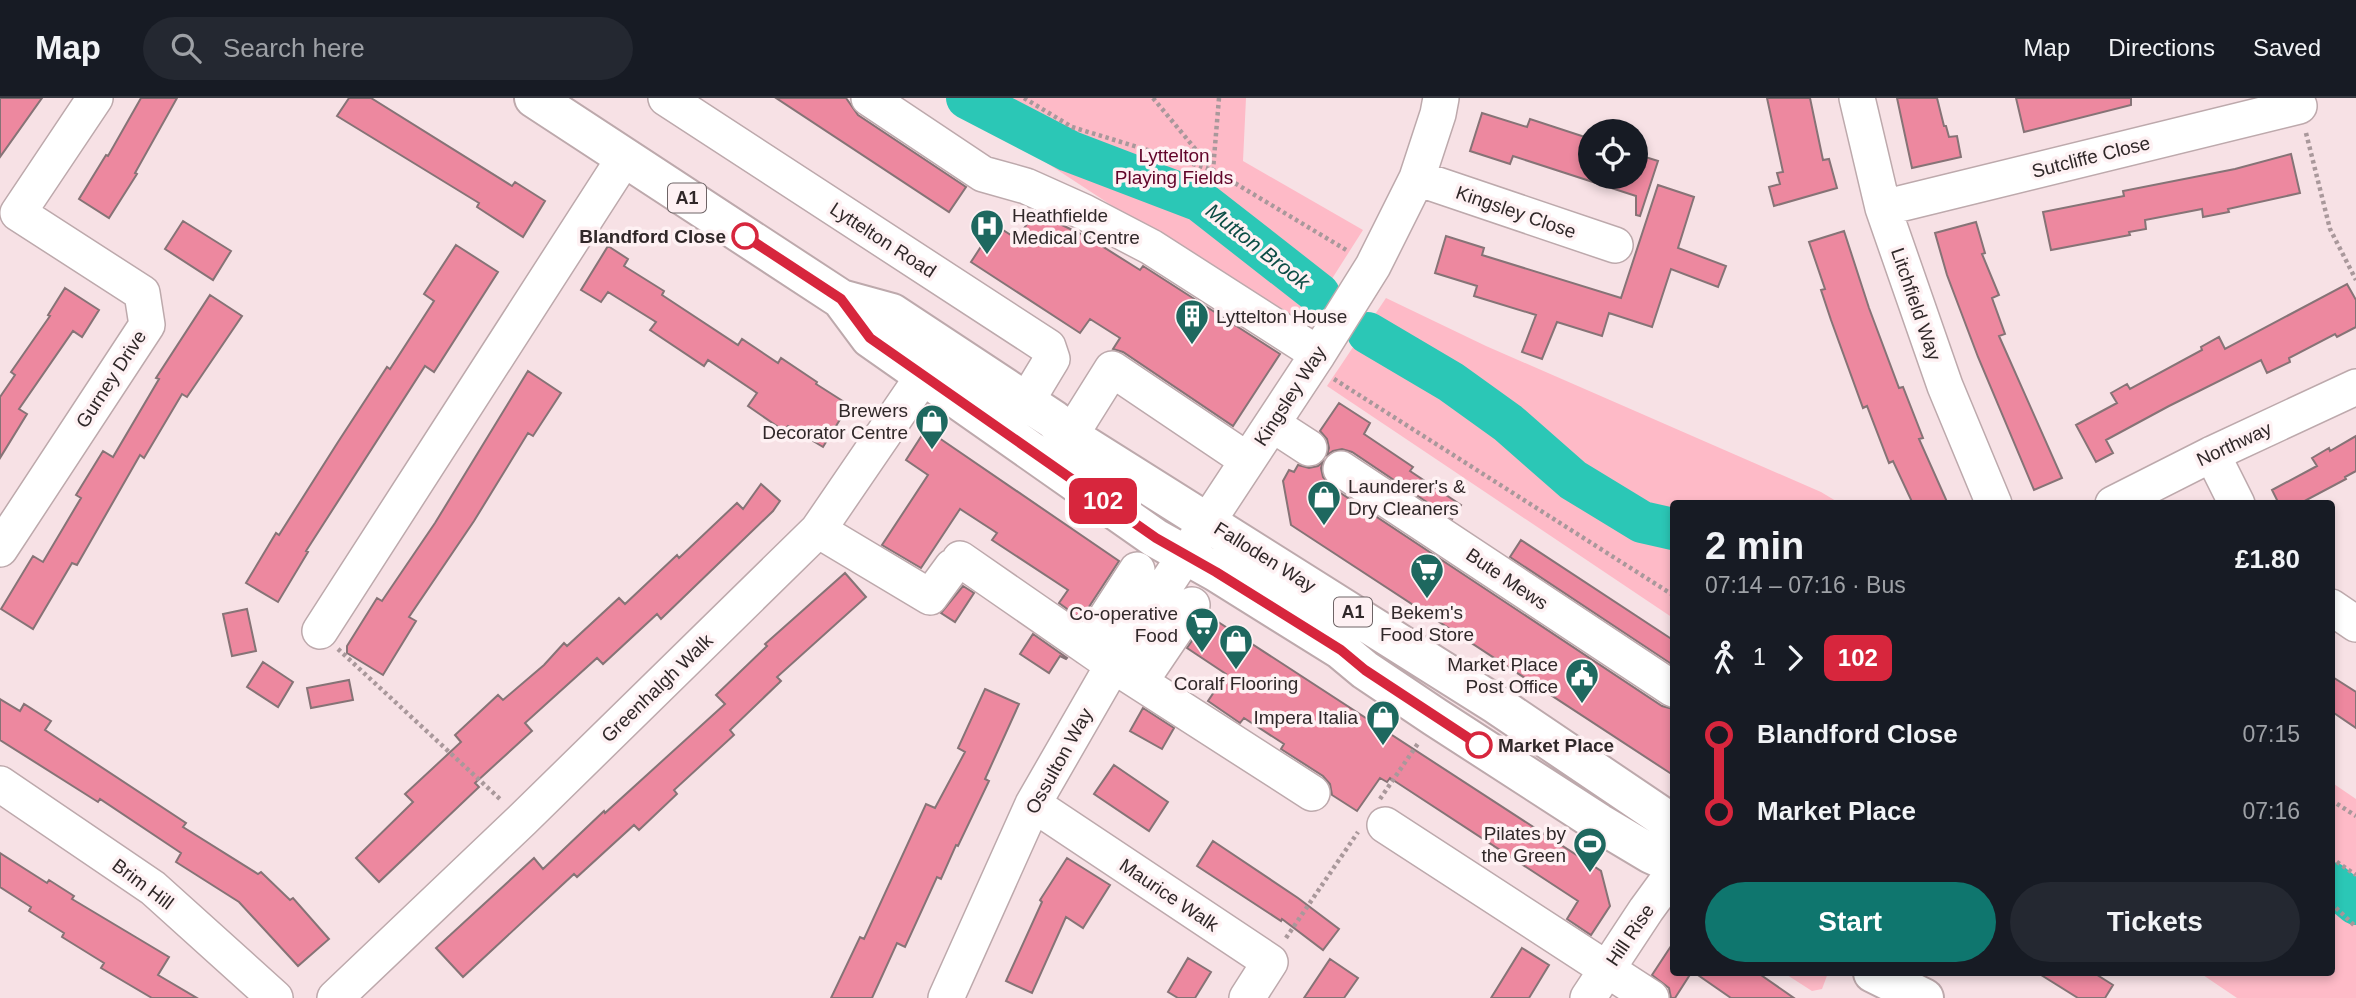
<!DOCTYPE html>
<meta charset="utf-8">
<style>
body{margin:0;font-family:Arial,sans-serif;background:#242831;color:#f1f3f6;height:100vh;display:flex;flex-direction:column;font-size:26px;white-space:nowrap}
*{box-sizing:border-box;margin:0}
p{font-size:23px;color:#9ea1a6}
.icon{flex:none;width:38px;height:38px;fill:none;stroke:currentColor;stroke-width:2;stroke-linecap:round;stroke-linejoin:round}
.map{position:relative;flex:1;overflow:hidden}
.details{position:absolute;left:1670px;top:402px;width:665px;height:476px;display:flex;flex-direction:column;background:#171b24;border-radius:7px;box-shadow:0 4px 10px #0003}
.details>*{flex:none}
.badge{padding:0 14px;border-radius:10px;font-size:24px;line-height:46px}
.buttons{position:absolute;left:1578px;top:21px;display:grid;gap:14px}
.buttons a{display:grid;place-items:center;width:70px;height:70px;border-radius:50%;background:#171b24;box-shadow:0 4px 10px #0003;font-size:35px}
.map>.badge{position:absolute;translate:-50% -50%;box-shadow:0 0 0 4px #fff}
.legs{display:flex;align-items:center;gap:10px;height:77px;padding:0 35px;font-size:23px}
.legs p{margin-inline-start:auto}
.head{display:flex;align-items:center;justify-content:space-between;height:119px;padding:0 35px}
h1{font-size:38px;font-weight:600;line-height:52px}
.action{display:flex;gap:14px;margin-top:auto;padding:14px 35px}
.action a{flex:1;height:80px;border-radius:42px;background:#0f766e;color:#fff;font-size:28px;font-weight:600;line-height:80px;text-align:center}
.action a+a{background:#242831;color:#f1f3f6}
ul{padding:0 35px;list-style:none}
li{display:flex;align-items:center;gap:24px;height:77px;font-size:26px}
li i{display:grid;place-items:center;width:10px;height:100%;margin:0 9px;background:currentColor}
li i::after{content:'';width:18px;height:18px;margin:-9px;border:5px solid;border-radius:50%;background:#171b24}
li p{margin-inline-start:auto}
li:first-child i{background:linear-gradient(#0000 50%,currentColor 0)}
li:last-child i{background:linear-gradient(currentColor 50%,#0000 0)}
header{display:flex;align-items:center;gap:42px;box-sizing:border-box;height:98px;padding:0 35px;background:#171b24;border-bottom:2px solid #363941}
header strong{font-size:33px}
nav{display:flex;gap:38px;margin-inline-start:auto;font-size:24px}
.search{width:490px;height:63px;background:#242831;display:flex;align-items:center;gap:18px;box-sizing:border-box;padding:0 24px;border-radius:38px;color:#9ea1a6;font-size:26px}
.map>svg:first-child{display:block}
.green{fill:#febac7}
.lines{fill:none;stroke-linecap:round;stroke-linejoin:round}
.river{stroke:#2bc7b6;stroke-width:42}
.building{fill:#ed889f;stroke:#867376;stroke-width:2}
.minor-casing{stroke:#bda9ac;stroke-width:38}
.highway-casing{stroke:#bda9ac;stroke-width:42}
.path{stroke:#a9989b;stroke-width:4.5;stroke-dasharray:3.5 3.5;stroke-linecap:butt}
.minor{stroke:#fff;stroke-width:35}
.highway{stroke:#fff;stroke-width:38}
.line-1-casing{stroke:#fff;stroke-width:16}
.line-1{stroke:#d7263d;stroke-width:10}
.stop-1-dot{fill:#fff;stroke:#d7263d;stroke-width:3.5}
.labels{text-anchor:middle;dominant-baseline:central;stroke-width:7;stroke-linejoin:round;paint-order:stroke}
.shield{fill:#fef1f3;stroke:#6e6466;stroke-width:2}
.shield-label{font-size:18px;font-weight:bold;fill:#302829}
.park-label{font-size:19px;fill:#610429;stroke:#fef1f3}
.street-label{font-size:19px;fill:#302829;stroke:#fef1f3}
.poi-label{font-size:19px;fill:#302829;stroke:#fef1f3;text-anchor:end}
.stop-label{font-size:19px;font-weight:bold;fill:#302829;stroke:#fef1f3;text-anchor:end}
.water-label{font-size:21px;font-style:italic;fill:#0d4d46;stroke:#fef1f3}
</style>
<header>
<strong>Map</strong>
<div class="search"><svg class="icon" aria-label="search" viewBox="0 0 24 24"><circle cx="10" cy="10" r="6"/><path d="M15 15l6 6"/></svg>Search here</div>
<nav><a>Map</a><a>Directions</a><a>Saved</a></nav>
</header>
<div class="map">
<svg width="2356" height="900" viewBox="0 0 2356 900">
<rect width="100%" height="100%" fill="#f7e1e5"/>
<!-- green -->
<path class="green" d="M948,0H1246L1243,63L1363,132L1300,231Z
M1386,200L1486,248L1821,394L1841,406H1673V520L1327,288Z
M2331,684L2356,701V900H2237L2200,875H2331Z
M1784,875H1828L1822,891L1812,893Z"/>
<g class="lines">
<!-- river -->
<path class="river" d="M967,0L1069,53L1200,103L1319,196
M1368,235L1451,284L1508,325L1573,382L1642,424L1673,431
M2331,785L2356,806"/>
</g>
<!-- building -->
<path class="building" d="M0,0H42L0,59Z
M141,0H177L135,75L137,76L109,120L79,101L106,57L108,58Z
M349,0H371L512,88L515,84L545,103L523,139L477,109L479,105L337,18Z
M776,0H846L858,17L966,89L949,114Z
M1767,0H1810L1823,62L1829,61L1837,90L1774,108L1769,89L1780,86L1777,75L1783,74Z
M1897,0H1937L1944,28H1946L1949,39L1957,38L1961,59L1912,70Z
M2016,0H2131V7L2024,34Z
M1482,15L1527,29L1530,21L1591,41V79H1636V56L1658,63L1640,118L1636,117V98L1513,58L1510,66L1470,53Z
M2291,56L2300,95L2228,111L2229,114L2203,119L2202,111L2145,122L2146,131L2129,134L2130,137L2051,152L2043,114L2124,98L2123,93L2235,71Z
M1658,87L1694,99L1678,150L1726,168L1718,189L1671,171L1652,229L1609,215L1602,238L1557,224L1542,261L1522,254L1536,217L1474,198L1477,188L1435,175L1446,138L1484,150L1482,157L1621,200Z
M1035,114L1089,140L1140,172L1143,168L1280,256L1233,328L1123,254L1113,251L1120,240L1090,221L1080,235L971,164L995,127L1017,141Z
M183,123L231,153L213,182L165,151Z
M1976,124L1985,155L1982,156L1999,197L1992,200L2005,236L1999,238L2062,380L2034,392L1978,259L1947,177L1935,135Z
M1844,133L1869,210L1899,290L1903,289L1923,340L1919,341L1948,406H1913L1893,363L1889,365L1867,308L1863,310L1831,222L1821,192L1825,191L1809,144Z
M456,147L498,174L434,274L425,268L306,453L308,454L278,504L246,485L276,435L279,437L338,344L387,269L390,271L434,203L424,196Z
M608,148L628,161L624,168L664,193L662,197L738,247L742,241L778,265L781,260L817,284L816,286L849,307L823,349L788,328L784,333L748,308L757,295L708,262L704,268L650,232L656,224L608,194L601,204L581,192Z
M2347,186L2356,202V229L2337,239L2335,236L2289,260L2290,264L2267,275L2261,262L2169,308L2106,342L2113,355L2096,364L2076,327L2117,305L2111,295L2127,286L2130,291L2202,252L2201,249L2219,239L2225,251Z
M65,190L99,212L82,239L73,233L19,311L27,316L0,360V299L15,277L11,274L50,218L48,217Z
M210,197L242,218L187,299L182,296L144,360L140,357L77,467L72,465L33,531L1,511L33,458L43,464L81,400L76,397L103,353L113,359L159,281L156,280Z
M528,273L561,295L533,338L528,335L474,423L409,519L416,523L383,577L347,555V548L377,500L382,503L435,425Z
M1339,305L1370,325L1364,336L1413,369L1410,373L1461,407L1452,421L1352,354L1342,351L1333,353L1327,357L1329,350L1327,341L1320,333Z
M926,331L1119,463L1081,521L1059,505L1068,492L992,442L997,435L960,411L921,470L882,447L928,377L906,362Z
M2356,338V373L2345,379L2346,381L2299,406H2279L2272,392L2317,368L2312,360L2329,350L2330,353Z
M1323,364L1321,370L1323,379L1330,388L1662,608L1673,611V677L1291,427L1283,383L1289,372L1294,374L1298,367L1309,370L1318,368Z
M761,386L780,403L773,413L661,521L657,516L603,566L597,560L525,625L532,633L475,685L479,689L379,784L356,760L413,704L405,696L461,644L455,637L498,597L503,602L544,567L564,545L567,548L619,500L625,506L677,457L679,460L737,405L743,411Z
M1521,442L1673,542V567L1510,459Z
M845,475L866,499L777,579L781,583L730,632L734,637L674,692L677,696L639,732L634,727L577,779L574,776L463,879L436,850L534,760L543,771L604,713L605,715L725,606L716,597L767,548L765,546Z
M963,488L974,495L955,524L941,515Z
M247,511L256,553L232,558L223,516Z
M1209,518L1601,773L1610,808L1591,837L1567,821L1578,803L1390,680L1387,684L1380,680L1357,713L1332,697L1330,686L1323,678L1281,651L1284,646L1244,620L1240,625L1208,603L1226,576L1187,550Z
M1033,536L1067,560L1066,561L1060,558L1049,575L1020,556Z
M263,564L293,584L278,609L247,589Z
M2331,578L2356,594V630L2331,613Z
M349,582L353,602L311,610L307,590Z
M985,591L1019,606L985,681L989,683L958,748L956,747L941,781L937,779L905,849L897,845L872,900H831L860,839L864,841L926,706L935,710L965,654L958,650Z
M0,601L20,613L24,606L51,623L45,632L186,725L183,729L258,776L261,774L290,802L293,800L329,841L298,868L239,804L176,764L181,755L100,701L98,704L0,642Z
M1143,610L1174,630L1162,651L1130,633Z
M1114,667L1168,704L1149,733L1094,696Z
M1213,743L1298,800L1339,831L1323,852L1282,821L1281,823L1197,768Z
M0,755L47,785L49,782L74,798L72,801L169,859L158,877L197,900H152L101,870L104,865L62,839L64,835L29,813L31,809L0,789Z
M1067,760L1110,787L1083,830L1066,819L1032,895L1006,883L1042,804L1040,802Z
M1673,845V875H1691L1675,900H1671L1669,890L1652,877Z
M1522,850L1549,867L1529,900H1491Z
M1188,860L1211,874L1195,900H1178L1168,894Z
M1330,861L1358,880L1344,900H1304Z
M1695,875H1758L1794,900H1731Z
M2038,875H2094L2113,887L2105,900H2078Z"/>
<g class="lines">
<!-- minor casing -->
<g class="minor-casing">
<path id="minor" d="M666,0L1048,249L1052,261L1026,304
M869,0L983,76L1026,88L1084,114L1151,149L1318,256
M1857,0L1883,110L1945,288L1994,406
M1417,80L1615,147
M1883,110L2299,8
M1272,326L1309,350
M1070,338L1112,271L1247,362
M2212,356L2237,406
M1341,371L1673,591
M2113,406L2212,356L2356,289
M818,432L930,499L952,469
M0,451L147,227L142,195L18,115L95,0
M960,461L1113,567L1312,695
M2331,509L2356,526
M320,533L625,59
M1087,549L1137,472
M1140,584L1192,507
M0,686L153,790L275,900
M1033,706L1270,864L1247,900
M1385,727L1651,900
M335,900L522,722L818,432L939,255
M946,900L1033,706L1113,567L1318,256L1373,168L1417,80L1438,16L1441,0
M1588,900L1646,812L1673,775"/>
</g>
<!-- highway casing -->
<g class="highway-casing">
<path id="highway" d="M534,0L841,201L892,215L1054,322L1070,338L1497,607L1673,726
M841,201L870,240L1155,440L1216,474L1341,552L1365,572L1435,619L1599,725L1651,756L1673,766
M1873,875L1924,900"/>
</g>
<!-- path -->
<path class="path" d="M1024,0L1072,29L1213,72
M1153,0L1212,71
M1219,0L1213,72L1348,153
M2306,35L2330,131L2356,182
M1334,281L1673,497
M338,551L501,702
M1380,701L1419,644
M2331,702L2356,718
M2331,760L2356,777
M2331,805L2356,829
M1286,840L1358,734"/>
<!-- minor -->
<use href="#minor" class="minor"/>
<!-- highway -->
<use href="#highway" class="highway"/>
</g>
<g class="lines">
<!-- line-1 casing -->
<g class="line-1-casing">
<path id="line-1" d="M745,138L841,201L870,240L1156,440L1216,474L1341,552L1365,572L1479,647"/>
</g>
<!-- line-1 -->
<use href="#line-1" class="line-1"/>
</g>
<!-- icons -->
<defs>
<g id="hospital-pin" transform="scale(1.75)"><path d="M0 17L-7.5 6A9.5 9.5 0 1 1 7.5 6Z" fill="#1e685f" stroke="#fef1f3"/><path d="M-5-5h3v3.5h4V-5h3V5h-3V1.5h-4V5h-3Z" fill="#fff"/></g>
<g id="building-pin" transform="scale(1.75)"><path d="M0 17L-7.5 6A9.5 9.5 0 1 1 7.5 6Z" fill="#1e685f" stroke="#fef1f3"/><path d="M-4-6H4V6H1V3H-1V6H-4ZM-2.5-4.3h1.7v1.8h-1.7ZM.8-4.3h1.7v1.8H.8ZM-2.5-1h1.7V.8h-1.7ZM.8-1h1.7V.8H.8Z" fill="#fff"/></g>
<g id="shop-pin" transform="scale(1.75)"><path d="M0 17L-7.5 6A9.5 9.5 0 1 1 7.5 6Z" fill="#1e685f" stroke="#fef1f3"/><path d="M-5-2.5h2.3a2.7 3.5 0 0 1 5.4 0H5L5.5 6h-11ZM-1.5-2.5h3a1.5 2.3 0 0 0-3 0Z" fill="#fff"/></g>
<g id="supermarket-pin" transform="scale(1.75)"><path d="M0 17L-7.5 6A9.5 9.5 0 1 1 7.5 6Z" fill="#1e685f" stroke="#fef1f3"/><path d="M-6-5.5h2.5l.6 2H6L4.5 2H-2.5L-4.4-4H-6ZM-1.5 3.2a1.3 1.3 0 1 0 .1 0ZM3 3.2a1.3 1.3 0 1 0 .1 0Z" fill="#fff"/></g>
<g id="civic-pin" transform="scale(1.75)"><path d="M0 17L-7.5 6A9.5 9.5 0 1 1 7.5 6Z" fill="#1e685f" stroke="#fef1f3"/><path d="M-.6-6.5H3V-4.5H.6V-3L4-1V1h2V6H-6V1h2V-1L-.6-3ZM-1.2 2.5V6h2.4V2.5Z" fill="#fff"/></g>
<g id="stadium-pin" transform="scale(1.75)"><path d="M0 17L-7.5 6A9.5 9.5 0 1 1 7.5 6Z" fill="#1e685f" stroke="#fef1f3"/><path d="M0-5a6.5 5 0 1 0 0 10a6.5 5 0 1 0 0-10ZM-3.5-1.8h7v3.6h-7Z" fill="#fff"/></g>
</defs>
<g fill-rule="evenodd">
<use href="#hospital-pin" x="987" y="128"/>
<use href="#building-pin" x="1192" y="218"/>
<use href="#shop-pin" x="932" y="323"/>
<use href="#shop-pin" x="1324" y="399"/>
<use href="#supermarket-pin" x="1427" y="472"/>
<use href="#supermarket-pin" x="1202" y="526"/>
<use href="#shop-pin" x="1236" y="543"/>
<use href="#civic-pin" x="1582" y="577"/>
<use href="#shop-pin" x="1383" y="619"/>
<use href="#stadium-pin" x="1590" y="746"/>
</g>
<!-- markers -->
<g class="stop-1-dot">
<circle cx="745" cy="138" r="12"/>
<circle cx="1479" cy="647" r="12"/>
</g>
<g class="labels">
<!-- shield labels -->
<g class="shield">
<rect x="668" y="85.5" width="38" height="29" rx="5"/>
<rect x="1334" y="499.5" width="38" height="29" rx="5"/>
</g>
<g class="shield-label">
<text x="687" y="100">A1</text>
<text x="1353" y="514">A1</text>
</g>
<!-- park labels -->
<g class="park-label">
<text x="1174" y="57">Lyttelton<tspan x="1174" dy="22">Playing Fields</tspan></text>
</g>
<!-- street labels -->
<g class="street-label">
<text transform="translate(2091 59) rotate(-14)">Sutcliffe Close</text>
<text transform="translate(1516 114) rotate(19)">Kingsley Close</text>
<text transform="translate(883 142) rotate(33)">Lyttelton Road</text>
<text transform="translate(1916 206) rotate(71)">Litchfield Way</text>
<text transform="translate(111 281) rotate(-57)">Gurney Drive</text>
<text transform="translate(1290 298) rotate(-57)">Kingsley Way</text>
<text transform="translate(2234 346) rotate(-25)">Northway</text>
<text transform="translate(1265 459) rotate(32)">Falloden Way</text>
<text transform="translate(1507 481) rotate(34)">Bute Mews</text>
<text transform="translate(657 590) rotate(-44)">Greenhalgh Walk</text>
<text transform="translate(1059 663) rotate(-61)">Ossulton Way</text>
<text transform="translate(143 786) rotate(37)">Brim Hill</text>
<text transform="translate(1169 797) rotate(34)">Maurice Walk</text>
<text transform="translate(1630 837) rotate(-56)">Hill Rise</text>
</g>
<!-- poi labels -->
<g class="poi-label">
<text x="1012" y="117" text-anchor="start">Heathfielde<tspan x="1012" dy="22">Medical Centre</tspan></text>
<text x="1216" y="218" text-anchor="start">Lyttelton House</text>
<text x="908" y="312">Brewers<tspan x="908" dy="22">Decorator Centre</tspan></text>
<text x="1348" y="388" text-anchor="start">Launderer's &amp;<tspan x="1348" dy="22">Dry Cleaners</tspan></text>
<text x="1427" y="514" text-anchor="middle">Bekem's<tspan x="1427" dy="22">Food Store</tspan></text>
<text x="1178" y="515">Co-operative<tspan x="1178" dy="22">Food</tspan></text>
<text x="1558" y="566">Market Place<tspan x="1558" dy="22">Post Office</tspan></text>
<text x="1236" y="585" text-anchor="middle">Coralf Flooring</text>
<text x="1358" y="619">Impera Italia</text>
<text x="1566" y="735">Pilates by<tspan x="1566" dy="22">the Green</tspan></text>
</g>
<!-- stop labels -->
<g class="stop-label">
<text x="726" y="138">Blandford Close</text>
<text x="1498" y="647" text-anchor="start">Market Place</text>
</g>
<!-- water labels -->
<g class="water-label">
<text transform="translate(1258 148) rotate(38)">Mutton Brook</text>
</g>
</g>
</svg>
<div class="buttons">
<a><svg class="icon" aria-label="locate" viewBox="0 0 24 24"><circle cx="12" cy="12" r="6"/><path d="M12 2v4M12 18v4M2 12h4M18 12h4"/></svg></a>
</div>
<b class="badge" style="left:1103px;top:403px;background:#d7263d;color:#fff">102</b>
<section class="details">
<div class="head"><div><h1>2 min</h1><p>07:14 – 07:16 · Bus</p></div><b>£1.80</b></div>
<div class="legs"><svg class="icon" aria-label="walk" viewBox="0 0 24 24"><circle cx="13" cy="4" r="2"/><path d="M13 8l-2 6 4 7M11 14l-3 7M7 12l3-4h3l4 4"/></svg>1<svg class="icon" aria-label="forward" viewBox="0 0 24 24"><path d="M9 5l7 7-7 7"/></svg><b class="badge" style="background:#d7263d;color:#fff">102</b></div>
<ul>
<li><i style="color:#d7263d"></i><b>Blandford Close</b><p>07:15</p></li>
<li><i style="color:#d7263d"></i><b>Market Place</b><p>07:16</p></li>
</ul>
<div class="action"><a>Start</a><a>Tickets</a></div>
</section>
</div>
